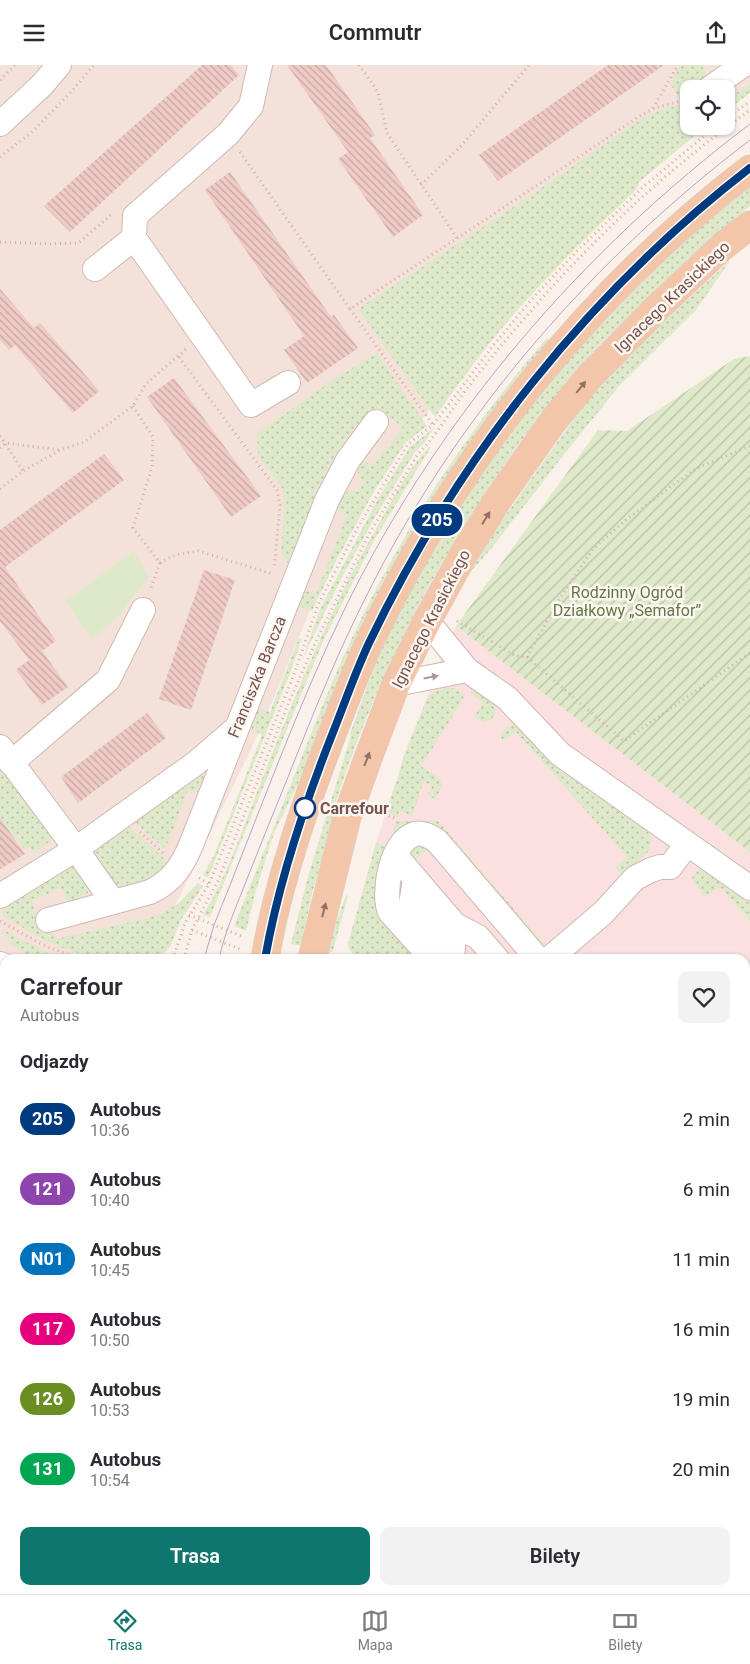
<!DOCTYPE html>
<html lang="pl">
<meta charset="utf-8">
<style>
body{margin:0;font-family:Roboto,sans-serif;background:#f2f2f3;color:#2b2b33;height:100vh;display:flex;flex-direction:column;font-size:19px;white-space:nowrap}
*{box-sizing:border-box;margin:0}
p{font-size:16px;color:#7c7c81}
.icon{flex:none;width:28px;height:28px;fill:none;stroke:currentColor;stroke-width:2;stroke-linecap:round;stroke-linejoin:round}
.map{position:relative;flex:1;overflow:hidden}
.side{position:absolute;left:0px;top:889px;width:750px;height:641px;display:flex;flex-direction:column;background:#fff;border-radius:15px 15px 0 0;box-shadow:0 1px 4px #0004}
.side>*{flex:none}
.badge{padding:0 10px;border-radius:16px;font-size:18px;line-height:32px}
.tools{position:absolute;left:680px;top:15px;display:grid;gap:10px}
.tools a{display:grid;place-items:center;width:55px;height:55px;border-radius:10px;background:#fff;box-shadow:0 1px 4px #0004;font-size:25px}
.map>.badge{position:absolute;translate:-50% -50%;box-shadow:0 0 0 2px #fff}
h2{padding:0 20px;font-size:19px;line-height:45px}
.round{display:grid;place-items:center;flex:none;width:52px;height:52px;border-radius:10px;background:#f2f2f3}
.headline{display:flex;align-items:center;justify-content:space-between;height:85px;padding:0 20px}
h1{font-size:24px;font-weight:600;line-height:38px}
.cta{display:flex;gap:10px;margin-top:auto;padding:10px 20px}
.cta a{flex:1;height:58px;border-radius:10px;background:#0f766e;color:#fff;font-size:20px;font-weight:600;line-height:58px;text-align:center}
.cta a+a{background:#f2f2f3;color:#2b2b33}
ul{padding:0;list-style:none}
li{display:flex;align-items:center;gap:15px;height:70px;padding:0 20px}
li div{flex:1}
li b{display:block;font-size:19px}
li em{font-style:normal}
li .badge{min-width:55px;font-weight:700;text-align:center}
header{display:flex;justify-content:space-between;align-items:center;height:65px;padding:0 20px;background:#fff;font-size:22px;font-weight:600}
.menu{display:flex;justify-content:space-around;align-items:center;height:70px;border-top:1px solid #e1e1e2;background:#fff;font-size:14px;color:#7c7c81}
.menu a{display:grid;justify-items:center;gap:2px}
.menu .selected{color:#0f766e}
.map>svg:first-child{display:block}
.residential{fill:#f3e1da}
.commercial{fill:#fae1e0}
.grass{fill:url(#grass-dots)}
.garden{fill:url(#garden-furrows)}
.pitch{fill:#dee9ca}
.building{fill:url(#building-back-hatch)}
.lines{fill:none;stroke-linecap:round;stroke-linejoin:round}
.minor-casing{stroke:#cfb9b3;stroke-width:26}
.major-casing{stroke:#d8cfce;stroke-width:29}
.path{stroke:#d4ada7;stroke-width:3;stroke-dasharray:1 4;stroke-linecap:butt}
.minor{stroke:#fff;stroke-width:24}
.major{stroke:#f4c6a9;stroke-width:28}
.tram{stroke:#b1a9c5;stroke-width:1}
.oneway{fill:#957066}
.oneway2{fill:#ac9895}
.line-casing{stroke:#fff;stroke-width:11}
.line{stroke:#003b80;stroke-width:8}
.stop-dot{fill:#fff;stroke:#003b80;stroke-width:2.5}
.labels{text-anchor:middle;dominant-baseline:central;stroke-width:5;stroke-linejoin:round;paint-order:stroke}
.street-label{font-size:16px;fill:#75534f;stroke:#fef6f1}
.park-label{font-size:16px;fill:#637948;stroke:#fef6f1}
.stop-label{font-size:16px;font-weight:bold;fill:#75534f;stroke:#fef6f1;text-anchor:start}
</style>
<header><svg class="icon" aria-label="menu" viewBox="0 0 24 24"><path d="M4 6h16M4 12h16M4 18h16"/></svg>Commutr<svg class="icon" aria-label="share" viewBox="0 0 24 24"><path d="M12 15V3M7 8l5-5 5 5M5 13v7h14v-7"/></svg></header>
<div class="map">
<svg width="750" height="1529" viewBox="0 0 750 1529">
<defs>
<pattern id="grass-dots" width="8" height="8" patternUnits="userSpaceOnUse" patternTransform="scale(1.25)"><rect width="8" height="8" fill="#dee9ca"/><path d="M2 2h.1M6 6h.1" fill="none" stroke="#b9bfa6" stroke-width="1.8" stroke-linecap="round"/></pattern>
<pattern id="garden-furrows" width="10" height="10" patternUnits="userSpaceOnUse" patternTransform="scale(1.25)"><rect width="10" height="10" fill="#dee9ca"/><path d="M-1 1l2-2M0 10L10 0M9 11l2-2" fill="none" stroke="#b9bfa6"/></pattern>
<pattern id="building-back-hatch" width="6" height="6" patternUnits="userSpaceOnUse" patternTransform="scale(1.25)"><rect width="6" height="6" fill="#efcbc4"/><path d="M-1 5l2 2M0 0l6 6M5-1l2 2" fill="none" stroke="#c6a7a2"/></pattern>
</defs>
<rect width="100%" height="100%" fill="#fbf1eb"/>
<!-- residential -->
<path class="residential" d="M0,0H750V25L726,44V24H689V61L659,98L559,184L355,437L263,659L157,878L158,894H5V1383L0,1380Z"/>
<!-- commercial -->
<path class="commercial" d="M456,561L750,787V1286L745,1290V894H362L348,879L376,778L398,712L404,690L428,631L438,600Z"/>
<!-- grass -->
<path class="grass" d="M681,0H701L705,6L706,12L679,32L670,19Z
M750,19V28L726,46V35Z
M689,38V61H706L638,118L639,120L635,126C593,165 552,206 514,249C486,281 460,317 435,352L358,244L527,133L641,54L663,44Z
M750,118V141C707,176 666,213 627,253C607,272 587,292 570,313C464,442 382,590 332,749H334L332,758L312,829L301,881L291,879L309,808L351,670L350,669L382,580L437,473L541,322L649,206Z
M730,196L695,246L620,320L566,387L490,485L466,512L484,481L582,342L616,304L657,262Z
M547,273L552,277L325,654H323L297,721L274,768L256,825L246,866L234,861C256,807 277,753 299,699C320,646 342,591 368,540C416,444 477,354 547,273Z
M377,288L427,361L406,377L373,428L337,494L312,546L297,540L303,527L306,526L316,529L347,450L338,445L335,440C341,429 346,426 358,427L364,417C357,410 355,402 361,394L372,401L403,363L378,341L362,360L358,358L345,374L328,402L289,500L281,488L285,440L283,424L258,391L257,369L331,316Z
M434,363L425,377L415,387L374,454L341,514L302,595L320,544L379,432L410,382Z
M430,381L431,382L376,472L324,574L210,852L203,850C230,805 246,753 266,704C298,623 331,543 374,467C391,438 407,405 430,381Z
M299,573L302,574L289,611L208,813L203,810L214,790L262,670L253,665L250,660L256,643L270,647Z
M472,622L494,639L496,648L491,655L484,657L474,652L483,638L470,628Z
M445,623H454L465,629L458,643L421,701C438,714 449,713 435,734L427,730L432,722L424,716L412,751L399,746L398,752L385,748L398,712L404,690L428,631L434,627Z
M513,659L516,660L647,765L652,774L649,786L626,806L620,808L615,803L627,792L516,667L503,676L501,672L503,665Z
M0,701L52,772V775L33,788L29,781L24,784L16,773L0,783Z
M200,709L206,714L201,728L188,725L165,784L132,755Z
M396,756H438L546,881L539,878L444,770L390,777Z
M126,759L170,799L151,817L124,823L112,818L100,800L95,785L98,780Z
M376,778L389,782C384,800 371,830 378,848L417,894H357L349,884L348,879Z
M417,778L429,783L415,795L443,826L439,829L411,793L412,784Z
M64,801L77,803L89,820L88,828L68,837L62,823L31,836L38,853L57,874L160,850L179,838L198,818L203,821L181,855L170,882L159,894C140,894 120,895 101,893C64,888 33,869 2,850L6,838Z
M701,803L750,838V856L720,822L704,832L692,813L694,809Z
M346,830L348,831L333,885L329,889H328L329,877Z
M2,864L43,886L62,894H34L10,879L11,877L3,868Z
M5,1438V1505H0V1440Z
M0,1517L5,1518V1525H63L58,1529H1Z
M98,1525H169L172,1526L169,1529H92Z"/>
<!-- garden -->
<path class="garden" d="M750,291V787L456,561L598,365L627,366L734,294Z"/>
<!-- pitch -->
<path class="pitch" d="M134,486L149,511L118,552L91,574L66,536Z"/>
<!-- building -->
<path class="building" d="M202,0H231L239,10L70,167L44,141Z
M287,0H326L375,70L370,73L423,150L393,172L338,94L348,87Z
M608,0H664L498,116L479,90Z
M230,107L331,252L334,250L358,283L307,318L284,285L304,271L205,125Z
M0,224L34,263L40,258L99,326L73,348L15,280L9,285L0,275Z
M174,313L261,431L231,452L147,332Z
M104,389L124,415L5,502L56,576L42,586L68,622L42,640L16,605L29,595L0,556V465Z
M204,505L235,515L191,645L159,634Z
M147,648L166,673L78,738L61,712Z
M0,753L25,789L0,804Z"/>
<g class="lines">
<!-- minor casing -->
<g class="minor-casing">
<path id="minor" d="M260,0L251,41L228,69L135,151L134,173L251,340L288,318
M709,24L743,0
M0,59L42,20L59,0
M95,204L134,173
M427,556L467,605L507,633L560,689L750,823
M396,619L467,605
M0,682L76,784L196,698L233,666
M11,698L108,615L143,545
M395,790L455,860L478,872L497,894
M0,831L76,784L113,837
M48,855L150,827C171,817 182,802 191,780L327,435L348,395L376,357
M407,866L415,814
M429,890L433,835
M434,894L427,888L390,847C382,828 391,776 415,769C423,767 431,772 437,776L538,894
M452,894L455,860
M549,894L603,848L635,813L651,805L660,802H670L687,779
M0,899L5,901
M5,936C0,946 0,953 5,963
M0,1050L5,1058
M0,1359L5,1362
M0,1425L5,1429
M78,1529L83,1525
M182,1529L186,1525"/>
</g>
<!-- major casing -->
<g class="major-casing">
<path id="major" d="M265,894C277,822 302,748 328,680C341,646 354,611 369,578C456,394 588,228 750,104
M312,894L347,752L367,696L396,619L427,556L465,487L497,436L554,355L591,310L659,241L722,182L750,160
M270,1529V1525
M305,1529L306,1525"/>
</g>
<!-- path -->
<path class="path" d="M359,0L378,27L387,68L457,173
M0,15L15,0
M653,43L678,0
M726,54L750,36
M240,87L350,244L530,125L638,52L655,43L689,34
M0,92L32,67L72,26L94,0
M421,120L462,80L529,0
M0,177L49,179L78,178L111,150
M350,244L433,360
M179,292L277,425L280,440L274,504
M133,341L153,372L152,402L133,463L160,498L150,525
M0,371L23,406
M0,383L5,378L60,385
M0,424L23,406L60,385L84,377L133,341L146,319L186,284
M160,498L175,490L198,486L273,509
M457,556L516,591L527,592L624,676L750,588
M527,592L559,535L593,484L627,454L695,404L750,381
M379,748L395,753
M140,767L163,788
M199,813L209,819
M189,850L244,872
M0,856L43,880L80,894
M192,865L242,885
M173,894L185,858L209,819L293,612L318,540L358,462L408,379L433,360L492,282L532,234L577,186L642,123L716,61
M184,894L192,865L218,816L289,637L318,572L369,469L418,389C435,372 447,351 461,332C479,307 498,284 518,261C586,180 664,107 750,45
M0,1512H5
M213,1529V1525
M336,1529V1525"/>
<!-- minor -->
<use href="#minor" class="minor"/>
<!-- major -->
<use href="#major" class="major"/>
<!-- tram -->
<path class="tram" d="M204,894L214,860C258,752 297,641 348,537C442,348 582,186 750,59
M219,894C225,866 237,840 247,814C260,781 273,749 286,717C313,649 340,581 374,516C464,342 595,193 750,75
M225,1529V1525
M239,1529V1525"/>
</g>
<!-- one-way arrows -->
<defs><path id="oneway-solid" d="M-6-.8H1V-3.2L6.5 0L1 3.2V.8H-6Z" transform="scale(1.25)"/></defs>
<g class="oneway">
<use href="#oneway-solid" transform="translate(581 322) rotate(-51)"/>
<use href="#oneway-solid" transform="translate(486 453) rotate(-58)"/>
<use href="#oneway-solid" transform="translate(367 694) rotate(-69)"/>
<use href="#oneway-solid" transform="translate(324 845) rotate(-76)"/>
</g>
<use class="oneway2" href="#oneway-solid" transform="translate(431 612) rotate(-11)"/>
<g class="lines">
<!-- line casing -->
<g class="line-casing">
<path id="line" d="M265,894C278,820 303,744 330,675C343,643 354,610 369,578C457,394 588,228 750,103"/>
</g>
<!-- line -->
<use href="#line" class="line"/>
</g>
<!-- markers -->
<circle class="stop-dot" cx="305" cy="743" r="10"/>
<g class="labels">
<!-- street labels -->
<g class="street-label">
<text transform="translate(672 232) rotate(-44)">Ignacego Krasickiego</text>
<text transform="translate(431 554) rotate(-63)">Ignacego Krasickiego</text>
<text transform="translate(257 612) rotate(-68)">Franciszka Barcza</text>
</g>
<!-- park labels -->
<g class="park-label">
<text x="627" y="527">Rodzinny Ogród<tspan x="627" dy="18">Działkowy „Semafor”</tspan></text>
</g>
<!-- stop labels -->
<g class="stop-label">
<text x="320" y="743">Carrefour</text>
</g>
</g>
</svg>
<div class="tools">
<a><svg class="icon" aria-label="locate" viewBox="0 0 24 24"><circle cx="12" cy="12" r="6"/><path d="M12 2v4M12 18v4M2 12h4M18 12h4"/></svg></a>
</div>
<b class="badge" style="left:437px;top:455px;background:#003b80;color:#fff">205</b>
<section class="side">
<div class="headline"><div><h1>Carrefour</h1><p>Autobus</p></div><a class="round"><svg class="icon" aria-label="heart" viewBox="0 0 24 24"><path d="M12 20l-8-8c-3-5 5-10 8-4 3-6 11-1 8 4z"/></svg></a></div>
<h2>Odjazdy</h2>
<ul>
<li><span class="badge" style="background:#003b80;color:#fff">205</span><div><b>Autobus</b><p>10:36</p></div><em>2 min</em></li>
<li><span class="badge" style="background:#8e44ad;color:#fff">121</span><div><b>Autobus</b><p>10:40</p></div><em>6 min</em></li>
<li><span class="badge" style="background:#0072bc;color:#fff">N01</span><div><b>Autobus</b><p>10:45</p></div><em>11 min</em></li>
<li><span class="badge" style="background:#e6007e;color:#fff">117</span><div><b>Autobus</b><p>10:50</p></div><em>16 min</em></li>
<li><span class="badge" style="background:#6b8e23;color:#fff">126</span><div><b>Autobus</b><p>10:53</p></div><em>19 min</em></li>
<li><span class="badge" style="background:#00a651;color:#fff">131</span><div><b>Autobus</b><p>10:54</p></div><em>20 min</em></li>
</ul>
<div class="cta"><a>Trasa</a><a>Bilety</a></div>
</section>
</div>
<nav class="menu">
<a class="selected"><svg class="icon" aria-label="directions" viewBox="0 0 24 24"><path d="M12 3l9 9-9 9-9-9zM9 14v-3h6M13 9l2 2-2 2"/></svg>Trasa</a>
<a><svg class="icon" aria-label="map" viewBox="0 0 24 24"><path d="M3 6l6-2 6 2 6-2v14l-6 2-6-2-6 2zM9 4v14M15 6v14"/></svg>Mapa</a>
<a><svg class="icon" aria-label="tickets" viewBox="0 0 24 24"><path d="M3 7h18v10H3zM15 7v10"/></svg>Bilety</a>
</nav>
